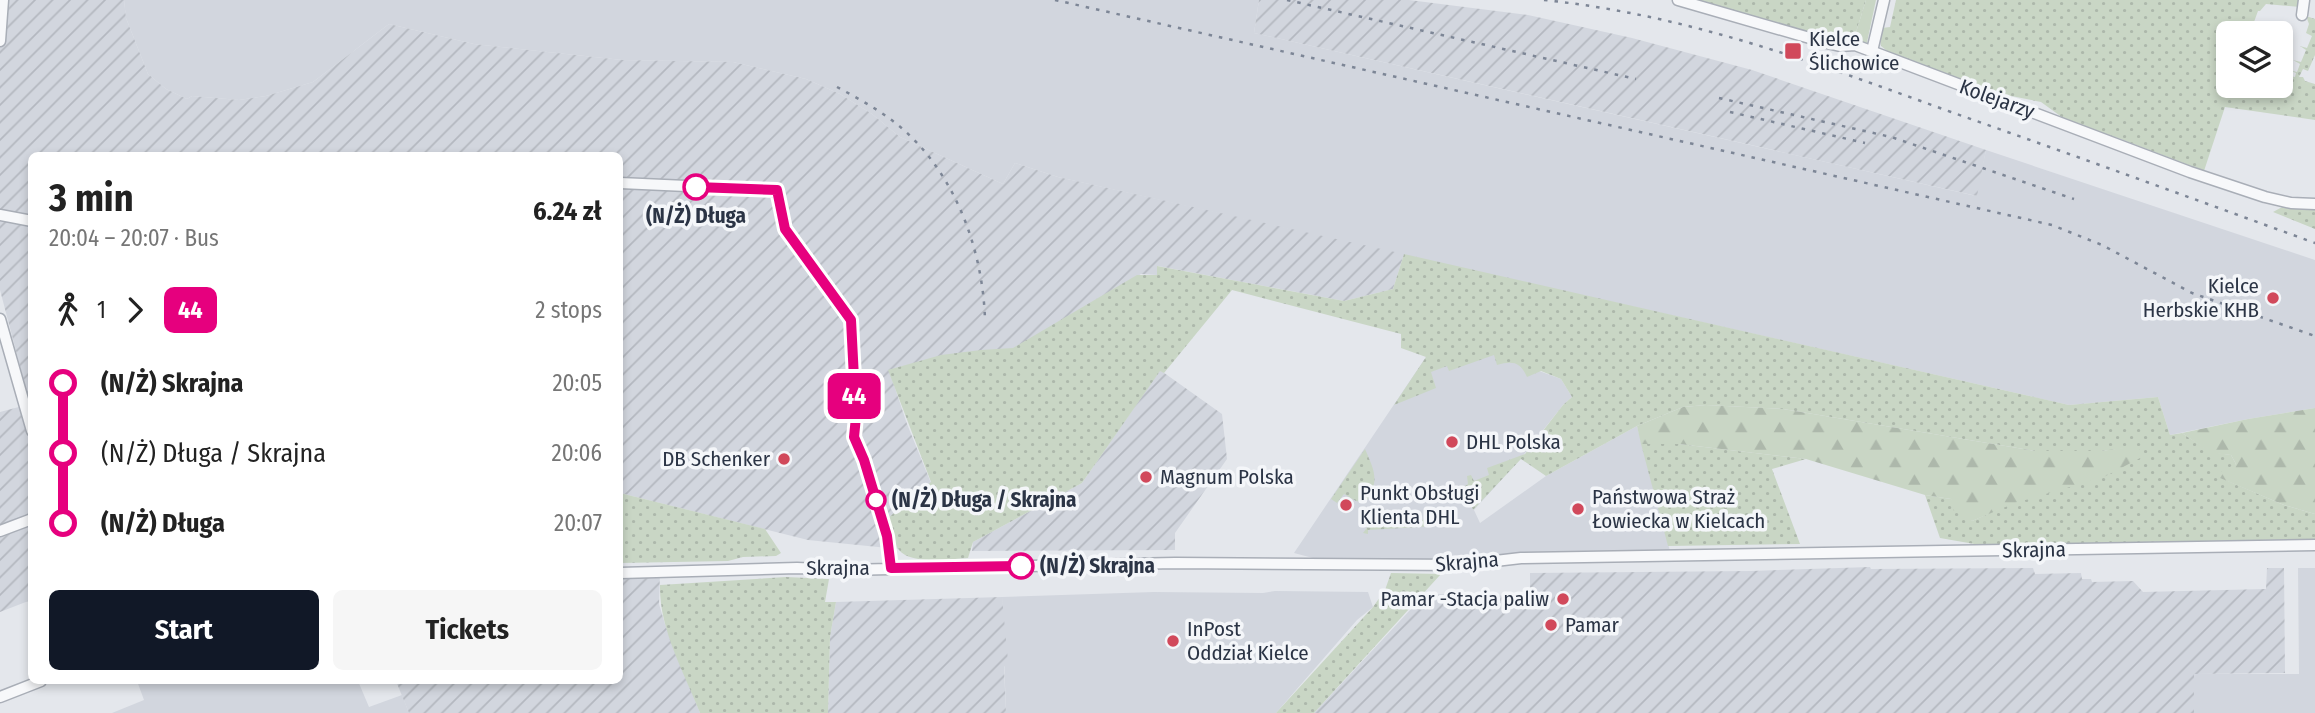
<!DOCTYPE html>
<meta charset="utf-8">
<style>
body{margin:0;font-family:"Fira Sans Condensed",sans-serif;background:#f6f6f6;color:#222;height:100vh;display:flex;flex-direction:column;font-size:26px;white-space:nowrap}
*{box-sizing:border-box;margin:0}
p{font-size:23px;color:#767676}
.icon{flex:none;width:38px;height:38px;fill:none;stroke:currentColor;stroke-width:2;stroke-linecap:round;stroke-linejoin:round}
.map{position:relative;flex:1;overflow:hidden}
.sheet{position:absolute;left:28px;top:152px;width:595px;height:532px;display:flex;flex-direction:column;background:#fff;border-radius:10px;box-shadow:0 4px 10px #0003}
.sheet>*{flex:none}
.badge{padding:0 14px;border-radius:10px;font-size:24px;line-height:46px}
.buttons{position:absolute;left:2216px;top:21px;display:grid;gap:14px}
.buttons a{display:grid;place-items:center;width:77px;height:77px;border-radius:10px;background:#fff;box-shadow:0 4px 10px #0003;font-size:35px}
.map>.badge{position:absolute;translate:-50% -50%;box-shadow:0 0 0 4px #fff}
.legs{display:flex;align-items:center;gap:10px;height:77px;padding:0 21px;font-size:23px}
.legs p{margin-inline-start:auto}
.overview{display:flex;align-items:center;justify-content:space-between;height:119px;padding:0 21px}
h1{font-size:38px;font-weight:700;line-height:52px}
.primary-button{display:flex;gap:14px;margin-top:auto;padding:14px 21px}
.primary-button a{flex:1;height:80px;border-radius:10px;background:#111827;color:#fff;font-size:28px;font-weight:700;line-height:80px;text-align:center}
.primary-button a+a{background:#f6f6f6;color:#222}
ul{padding:0 21px;list-style:none}
li{display:flex;align-items:center;gap:24px;height:70px;font-size:26px}
li i{display:grid;place-items:center;width:10px;height:100%;margin:0 9px;background:currentColor}
li i::after{content:'';width:18px;height:18px;margin:-9px;border:5px solid;border-radius:50%;background:#fff}
li p{margin-inline-start:auto}
li:first-child i{background:linear-gradient(#0000 50%,currentColor 0)}
li:last-child i{background:linear-gradient(currentColor 50%,#0000 0)}
.map>svg:first-child{display:block}
.built{fill:#d2d6de}
.industrial{fill:url(#industrial-furrows)}
.grass{fill:url(#grass-dots)}
.forest{fill:url(#forest-firs)}
.lines{fill:none;stroke-linecap:round;stroke-linejoin:round}
.minor-casing{stroke:#a9aeb7;stroke-width:13}
.minor{stroke:#f7f8fa;stroke-width:10}
.rail{stroke:#7d8696;stroke-width:2.5;stroke-dasharray:3.5 7;stroke-linecap:butt}
.line-1-casing{stroke:#fff;stroke-width:16}
.line-1{stroke:#e6007e;stroke-width:10}
.poi-dot{fill:#d1495b;stroke:#f4f6f9;stroke-width:2.5}
.stop-1-dot{fill:#fff;stroke:#e6007e;stroke-width:3.5}
.labels{text-anchor:middle;dominant-baseline:central;stroke-width:7;stroke-linejoin:round;paint-order:stroke}
.poi-label{font-size:21px;fill:#2b3445;stroke:#f4f6f9;text-anchor:start}
.street-label{font-size:21px;fill:#2b3445;stroke:#f4f6f9}
.stop-label{font-size:21px;font-weight:bold;fill:#2b3445;stroke:#f4f6f9;text-anchor:start}
</style>
<div class="map">
<svg width="2315" height="713" viewBox="0 0 2315 713">
<defs>
<pattern id="industrial-furrows" width="10" height="10" patternUnits="userSpaceOnUse" patternTransform="scale(1.75)"><rect width="10" height="10" fill="#d2d6de"/><path d="M-1 1l2-2M0 10L10 0M9 11l2-2" fill="none" stroke="#b4b8c0"/></pattern>
<pattern id="grass-dots" width="8" height="8" patternUnits="userSpaceOnUse" patternTransform="scale(1.75)"><rect width="8" height="8" fill="#c9d6c5"/><path d="M2 2h.1M6 6h.1" fill="none" stroke="#adb8ab" stroke-width="1.8" stroke-linecap="round"/></pattern>
<pattern id="forest-firs" width="22" height="20" patternUnits="userSpaceOnUse" patternTransform="scale(1.75)"><rect width="22" height="20" fill="#c9d6c5"/><path d="M5 1l3.5 6h-7zM16 11l3.5 6h-7z" fill="#adb8ab"/></pattern>
</defs>
<rect width="100%" height="100%" fill="#e4e7ec"/>
<!-- built -->
<path class="built" d="M124,0H1259L1254,33L1976,196L1986,150L2315,260V408L2248,419L2170,435L2158,397L2069,405L1058,177L1015,163L1003,184L900,137L872,114L840,94L806,79L733,62L622,60L474,44L389,24L313,82L266,96L239,100L192,96L187,99L166,89L148,74L126,18Z
M1482,350L1561,379L1572,397L1563,405L1521,458L1474,510L1480,523L1546,476L1637,426L1671,555L1356,561L1313,558L1294,553L1426,357Z
M2298,568H2315V713H2194V674H2299Z
M1275,591L1368,592L1373,607L1357,620L1276,713H1006L1002,597L1154,592L1263,593Z
M137,681H358L369,707L402,695L409,713H112L144,700Z"/>
<!-- industrial -->
<path class="industrial" d="M0,0H124L126,18L148,74L166,89L187,99L192,96L239,100L266,96L313,82L389,24L474,44L622,60L733,62L806,79L840,94L872,114L900,137L1003,184L1015,163L1058,177L1404,254L1393,289L1344,301L1158,266L1157,275L1141,274L1014,349L889,370L907,424L931,483L888,518L898,549L808,540L620,493V156H32L31,600L0,612V412L30,404L0,290Z
M1259,0H1409L1528,15L1632,38L1752,70L1986,150L1977,196L1254,33Z
M1160,370L1222,414L1227,459L1175,533V550L972,551L973,542L1082,483Z
M1870,567L1871,569L2033,568L2035,574L2081,573L2082,579H2091L2092,582L2133,581L2143,592L2266,589L2267,568H2284L2285,673L2194,674V713H1314L1425,594L1530,596V573L1751,571Z
M660,572L659,604L665,624L700,713H409L396,681H620V573Z
M1002,597L1008,661L1004,667L1006,713H828L830,637L836,602Z"/>
<!-- grass -->
<path class="grass" d="M1695,0H1866L1853,42L1839,41Z
M1896,0H2301L2300,7L2266,4L2260,11H2258L2250,33H2228V86H2280V74L2295,77L2296,73L2289,70L2297,72L2300,64L2293,60L2301,62L2306,50L2300,46L2307,48L2312,36L2306,33L2309,24L2306,16L2315,19V55L2308,71L2303,69L2299,77H2303L2305,81L2315,84V120L2225,107L2204,171L2118,138L2070,123L2041,102L1996,93L1891,54L1881,46L1880,39L1882,28L1890,27Z
M2284,206L2315,208V229L2273,212Z
M1404,254L2069,405L2158,397L2170,435L2182,433L2211,452L2231,455L2236,464L2221,478L2284,505L2315,514V539L1980,545L1940,538L1925,495L1951,499L1972,521L2138,447L2101,451H2035L1783,409L1706,405L1683,407L1637,426L1546,476L1521,459L1473,510L1465,486L1468,484L1467,476L1471,475L1474,481L1489,475L1487,468L1525,454L1563,405L1572,397L1561,379L1541,371L1527,377C1520,361 1512,361 1497,365L1494,355L1449,371L1447,366L1431,372L1436,388L1394,405L1426,357L1401,348V334L1232,290L1164,373L1160,371L1082,483L973,542L968,558C951,559 911,565 899,550C893,543 891,527 888,518L931,482L888,370L941,355L981,350L1013,348L1137,275H1157V266L1344,301L1393,289Z
M1641,444H1679L1806,459L1772,469L1800,544L1668,546Z
M1365,449C1375,472 1380,481 1365,503L1356,501L1344,494L1337,503L1331,499Z
M620,493L765,529L781,553L776,556L743,557L728,561L620,563Z
M1426,506L1436,526L1368,530V534L1363,533L1381,509L1390,511L1398,527L1429,518Z
M1391,573L1441,574L1314,713H1276L1373,607L1385,590Z
M786,577L829,579L825,602H836L830,637L828,713H700C684,672 659,629 660,585Z"/>
<!-- forest -->
<path class="forest" d="M1866,0H1876L1866,47L1853,42Z
M1706,405L1783,409L2035,451H2101L2138,446L2142,457L2104,477L2015,503L1972,521L1953,510L1951,499L1925,495L1806,459L1679,444H1641L1637,426L1683,407Z
M2315,408V514L2284,505L2220,478V472L2236,464L2231,455L2211,453L2182,433L2248,419Z"/>
<g class="lines">
<!-- minor casing -->
<g class="minor-casing">
<path id="minor" d="M1678,0L1827,43L1840,46L1855,45L2190,172L2265,197L2291,203L2315,204
M2302,15L2304,0
M0,41L3,0
M1872,51L1884,0
M620,183L777,190L783,223L788,235L851,320L856,412L854,437L864,460L887,536L891,568
M0,215L32,221
M0,319L32,431
M0,531L32,519
M620,573L797,568L844,570L1175,563L1461,565L1521,558L2315,545
M0,697L41,681"/>
</g>
<!-- minor -->
<use href="#minor" class="minor"/>
<!-- rail -->
<path class="rail" d="M1055,0L2052,225L2102,245L2192,293L2315,336
M1287,0L1636,79
M1544,0C1688,15 1816,63 1951,112C2073,155 2194,199 2315,243
M837,87C861,100 885,113 905,131C957,178 983,252 985,320
M1719,98L1891,137L2074,199
M1730,112L1865,143"/>
</g>
<g class="lines">
<!-- line-1 casing -->
<g class="line-1-casing">
<path id="line-1" d="M696,187L777,190L785,229L851,320L856,417L854,437L864,460L887,536L891,568L1021,566"/>
</g>
<!-- line-1 -->
<use href="#line-1" class="line-1"/>
</g>
<!-- markers -->
<g class="poi-dot">
<rect x="1784" y="42" width="18" height="18" rx="3.5"/>
<circle cx="2273" cy="298" r="7"/>
<circle cx="1452" cy="442" r="7"/>
<circle cx="784" cy="459" r="7"/>
<circle cx="1146" cy="477" r="7"/>
<circle cx="1346" cy="505" r="7"/>
<circle cx="1578" cy="509" r="7"/>
<circle cx="1563" cy="599" r="7"/>
<circle cx="1551" cy="625" r="7"/>
<circle cx="1173" cy="641" r="7"/>
</g>
<g class="stop-1-dot">
<circle cx="696" cy="187" r="12"/>
<circle cx="876" cy="500" r="9"/>
<circle cx="1021" cy="566" r="12"/>
</g>
<g class="labels">
<!-- poi labels -->
<g class="poi-label">
<text x="1809" y="39">Kielce<tspan x="1809" dy="24">Ślichowice</tspan></text>
<text x="2259" y="286" text-anchor="end">Kielce<tspan x="2259" dy="24">Herbskie KHB</tspan></text>
<text x="1466" y="442">DHL Polska</text>
<text x="770" y="459" text-anchor="end">DB Schenker</text>
<text x="1160" y="477">Magnum Polska</text>
<text x="1360" y="493">Punkt Obsługi<tspan x="1360" dy="24">Klienta DHL</tspan></text>
<text x="1592" y="497">Państwowa Straż<tspan x="1592" dy="24">Łowiecka w Kielcach</tspan></text>
<text x="1549" y="599" text-anchor="end">Pamar -Stacja paliw</text>
<text x="1565" y="625">Pamar</text>
<text x="1187" y="629">InPost<tspan x="1187" dy="24">Oddział Kielce</tspan></text>
</g>
<!-- street labels -->
<g class="street-label">
<text transform="translate(1997 99) rotate(20)">Kolejarzy</text>
<text transform="translate(2034 550) rotate(-1)">Skrajna</text>
<text transform="translate(1467 562) rotate(-5)">Skrajna</text>
<text x="838" y="568">Skrajna</text>
</g>
<!-- stop labels -->
<g class="stop-label">
<text x="696" y="216" text-anchor="middle">(N/Ż) Długa</text>
<text x="892" y="500">(N/Ż) Długa / Skrajna</text>
<text x="1040" y="566">(N/Ż) Skrajna</text>
</g>
</g>
</svg>
<div class="buttons">
<a><svg class="icon" aria-label="layers" viewBox="0 0 24 24"><path d="M12 4l9 5-9 5-9-5zM3 14l9 5 9-5"/></svg></a>
</div>
<b class="badge" style="left:854px;top:396px;background:#e6007e;color:#fff">44</b>
<section class="sheet">
<div class="overview"><div><h1>3 min</h1><p>20:04 – 20:07 · Bus</p></div><b>6.24 zł</b></div>
<div class="legs"><svg class="icon" aria-label="walk" viewBox="0 0 24 24"><circle cx="13" cy="4" r="2"/><path d="M13 8l-2 6 4 7M11 14l-3 7M7 12l3-4h3l4 4"/></svg>1<svg class="icon" aria-label="forward" viewBox="0 0 24 24"><path d="M9 5l7 7-7 7"/></svg><b class="badge" style="background:#e6007e;color:#fff">44</b><p>2 stops</p></div>
<ul>
<li><i style="color:#e6007e"></i><b>(N/Ż) Skrajna</b><p>20:05</p></li>
<li><i style="color:#e6007e"></i><span>(N/Ż) Długa / Skrajna</span><p>20:06</p></li>
<li><i style="color:#e6007e"></i><b>(N/Ż) Długa</b><p>20:07</p></li>
</ul>
<div class="primary-button"><a>Start</a><a>Tickets</a></div>
</section>
</div>
